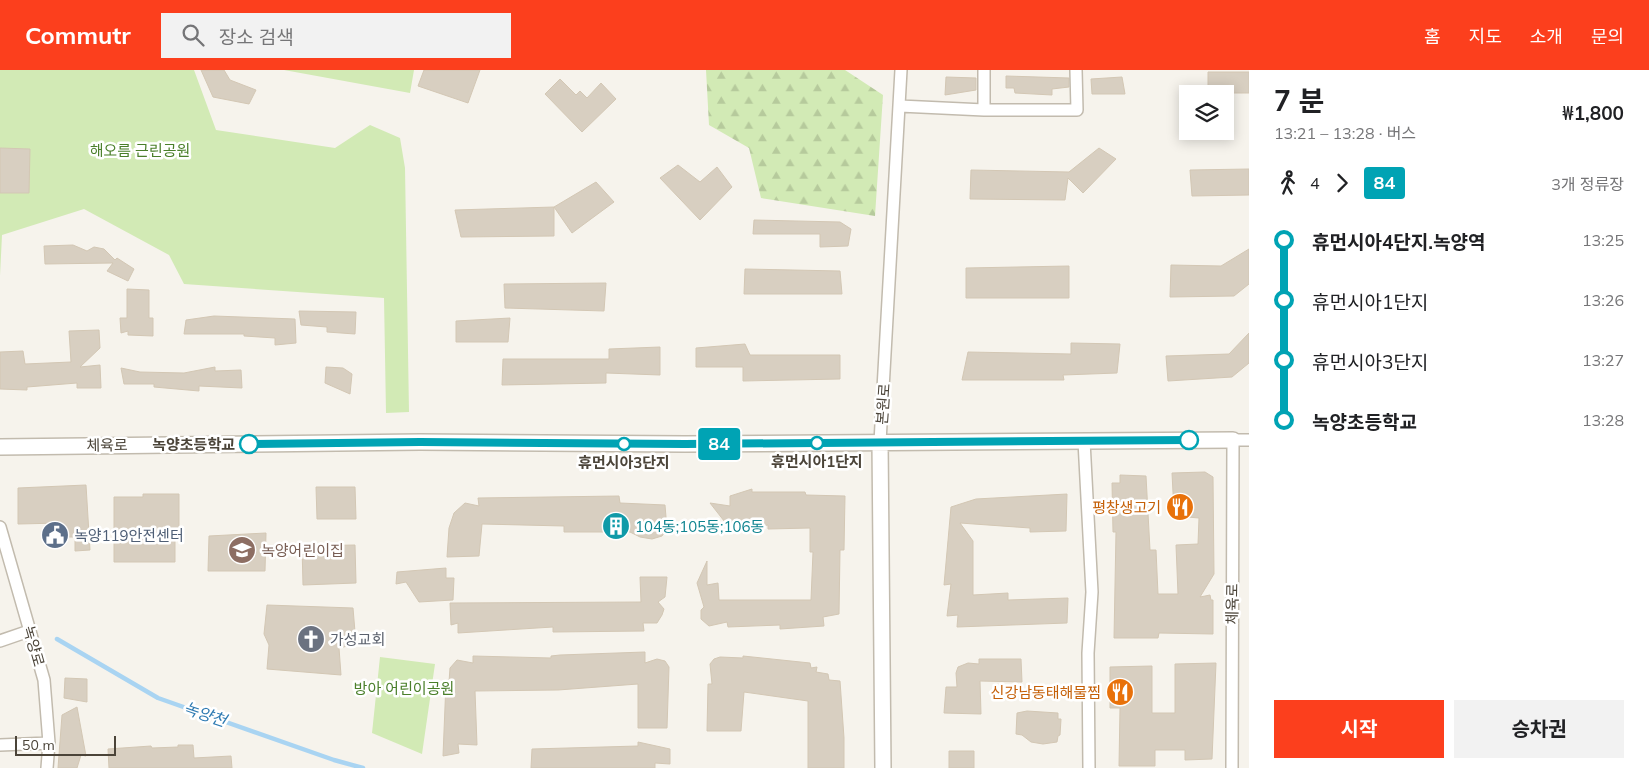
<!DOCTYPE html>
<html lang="ko">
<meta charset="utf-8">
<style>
body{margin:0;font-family:Mulish,"Noto Sans KR",sans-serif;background:#f2f2f2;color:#202124;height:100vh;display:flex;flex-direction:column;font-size:19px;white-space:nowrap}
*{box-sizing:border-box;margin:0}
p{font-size:16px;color:#757577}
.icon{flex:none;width:28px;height:28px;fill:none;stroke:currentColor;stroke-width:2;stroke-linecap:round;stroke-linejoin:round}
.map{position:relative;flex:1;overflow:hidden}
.side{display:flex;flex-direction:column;background:#fff;width:400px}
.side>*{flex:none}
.badge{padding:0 10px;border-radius:4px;font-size:18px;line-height:32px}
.controls{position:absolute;left:1179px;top:15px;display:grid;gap:10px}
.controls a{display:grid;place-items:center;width:55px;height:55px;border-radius:0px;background:#fff;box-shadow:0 2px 12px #0003;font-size:25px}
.scale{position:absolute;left:15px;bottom:12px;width:101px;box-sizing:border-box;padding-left:5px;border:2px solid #4b4439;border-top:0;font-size:14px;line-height:18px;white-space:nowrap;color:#4b4439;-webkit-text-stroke:4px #fff;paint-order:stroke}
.map>.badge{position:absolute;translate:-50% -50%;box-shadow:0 0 0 2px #fff}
.legs{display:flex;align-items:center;gap:8px;height:55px;padding:0 25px;font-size:16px}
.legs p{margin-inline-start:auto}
.overview{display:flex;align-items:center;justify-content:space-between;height:85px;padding:0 25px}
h1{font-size:28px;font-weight:700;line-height:38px}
.action{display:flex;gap:10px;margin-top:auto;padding:10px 25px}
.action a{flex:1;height:58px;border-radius:0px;background:#fc3f1d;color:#fff;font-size:20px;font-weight:700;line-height:58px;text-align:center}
.action a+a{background:#f2f2f2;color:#202124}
ul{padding:0 25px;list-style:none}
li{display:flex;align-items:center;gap:18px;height:60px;font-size:19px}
li i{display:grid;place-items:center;width:8px;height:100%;margin:0 6px;background:currentColor}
li i::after{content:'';width:12px;height:12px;margin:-6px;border:4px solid;border-radius:50%;background:#fff}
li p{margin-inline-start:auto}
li:first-child i{background:linear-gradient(#0000 50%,currentColor 0)}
li:last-child i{background:linear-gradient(currentColor 50%,#0000 0)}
header{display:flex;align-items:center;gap:30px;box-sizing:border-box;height:70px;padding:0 25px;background:#fc3f1d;color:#fff}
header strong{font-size:24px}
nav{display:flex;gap:28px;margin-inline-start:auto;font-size:18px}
.search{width:350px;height:45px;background:#f2f2f2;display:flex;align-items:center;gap:12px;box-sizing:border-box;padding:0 18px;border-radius:0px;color:#757577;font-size:19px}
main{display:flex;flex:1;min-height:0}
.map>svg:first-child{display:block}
.forest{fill:url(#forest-firs)}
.park{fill:#d2eab5}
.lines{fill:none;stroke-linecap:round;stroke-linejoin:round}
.stream{stroke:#a9d4f2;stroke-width:4.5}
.building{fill:#d8cfc1;stroke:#d3c7b4}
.minor-casing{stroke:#c2bbae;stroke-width:14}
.tertiary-casing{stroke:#c2bbae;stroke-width:18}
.minor{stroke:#fff;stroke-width:11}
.tertiary{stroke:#fff;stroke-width:15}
.line-1-casing{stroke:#fff;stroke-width:11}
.line-1{stroke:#00a3b4;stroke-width:8}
.stop-1-dot{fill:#fff;stroke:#00a3b4;stroke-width:2.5}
.labels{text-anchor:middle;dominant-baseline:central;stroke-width:5;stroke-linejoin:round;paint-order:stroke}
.park-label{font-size:15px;fill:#4a7f2a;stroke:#fff}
.street-label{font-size:15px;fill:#4b4439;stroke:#fff}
.stop-label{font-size:15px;font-weight:bold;fill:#4b4439;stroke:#fff}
.food-label{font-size:15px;fill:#c56008;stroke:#fff;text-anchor:end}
.culture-label{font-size:15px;fill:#0d838f;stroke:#fff;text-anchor:start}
.service-label{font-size:15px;fill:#4e5e75;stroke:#fff;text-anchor:start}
.education-label{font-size:15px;fill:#785e54;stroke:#fff;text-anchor:start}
.worship-label{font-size:15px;fill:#5b616d;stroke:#fff;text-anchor:start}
.water-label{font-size:16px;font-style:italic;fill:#2e7ab2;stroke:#fff}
</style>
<header>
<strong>Commutr</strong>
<div class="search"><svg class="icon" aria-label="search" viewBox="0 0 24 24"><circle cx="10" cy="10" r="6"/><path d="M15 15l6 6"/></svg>장소 검색</div>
<nav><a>홈</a><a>지도</a><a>소개</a><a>문의</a></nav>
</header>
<main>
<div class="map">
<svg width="1249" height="698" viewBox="0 0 1249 698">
<defs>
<pattern id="forest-firs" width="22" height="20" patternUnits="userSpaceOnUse" patternTransform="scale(1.25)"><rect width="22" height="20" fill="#d2eab5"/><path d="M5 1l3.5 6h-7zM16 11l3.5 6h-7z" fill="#b6ca9c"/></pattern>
</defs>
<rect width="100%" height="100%" fill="#f6f3ec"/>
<!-- forest -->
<path class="forest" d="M706,0H845L883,25L875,146L761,128L749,78L709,55Z"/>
<!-- park -->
<path class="park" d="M0,0H194L216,60L335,78L370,55L400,68L405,98L409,342L386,343L384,228L184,214L169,185L84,139L2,165L0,206Z
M284,0H414L410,23Z
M380,587L435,594L422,684L372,663Z"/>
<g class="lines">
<!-- stream -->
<path class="stream" d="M57,569L158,628L334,690L363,698"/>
</g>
<!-- building -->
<path class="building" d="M201,0H224L230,10L256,20L249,34L213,27Z
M424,0H480L468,33L418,16Z
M1208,2H1249V23H1208Z
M1006,6L1069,8V17L1052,19V25L1015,23L1014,18H1006Z
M946,7L976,8V20L945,25Z
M1122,7L1125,24H1092L1091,9Z
M560,9L576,25L580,21L587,28L601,13L616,29L582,62L545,24Z
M0,78L30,79L29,123H0Z
M1099,78L1116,89L1083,123L1068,108L1065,130L970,129L971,100L1069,102Z
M678,95L700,112L717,97L732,117L700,150L660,108Z
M1249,99V125L1192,126L1190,100Z
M596,112L614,132L572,163L554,137Z
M554,137V166L461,167L455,140Z
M754,150L840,152L851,159L848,176L820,177V164H753Z
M73,175L87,181L94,177L104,179L115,190L117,188L134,199L128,211L107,201L113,193L45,194L44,176Z
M1249,179V214L1234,226L1170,227L1171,195L1221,196Z
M1069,196V228H966V198Z
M745,199L840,201L842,224H744Z
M606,213L604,241L505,238L504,214Z
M127,219L149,220V248H153V266L128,265V261L121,263L120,248H127Z
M299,241L356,242L355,264L327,262V257L301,255Z
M214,246L295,249L296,273L275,275V268L244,266V264H184L186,250Z
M510,248L508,272H456V251Z
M99,260L100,278L80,297L100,295L101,318H77V313L27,317V320L0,319V282L23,281L25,294L71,292L69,261Z
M1249,263V293L1232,307L1168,311L1166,286L1229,284Z
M1071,273L1120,274L1117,303L1063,305L1064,310H962L968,282L1071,284Z
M745,274L750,285H840V309L743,311V297H696V278Z
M660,277V305L606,303V313L502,315L503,289H609V279Z
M215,297V301L241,300L242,318L199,316V321L154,317V314H124L121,298L140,302L184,303Z
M326,297L343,298L352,304L350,324L325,313Z
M1205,402L1213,407L1214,504L1200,527L1210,525L1211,530H1213V564L1159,563L1158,568H1114L1116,462H1113L1112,413H1120V405L1146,406L1150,480H1156L1158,524H1178L1176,475L1198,474L1199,448L1187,447V442H1174L1172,403Z
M86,415L90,480L75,481V467H60L61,453L18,454V418Z
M316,417H355L356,449H317Z
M752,419V422H805L806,425L845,426L844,480H840L839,544L823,547L824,556L780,559V555L728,557L727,552L709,556L701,549V540L704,537L697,513L707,491V515L718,513L719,530H811L813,482H810V458L768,459V455L744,459L728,456L710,433L730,436V426Z
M143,424H179V463L175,466V492H114V427H143Z
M1067,424L1066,461L1030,462V458L960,453L973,471V525L1008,523V530L1068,528L1067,553L957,557L958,545L947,546L951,514L944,515L951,437L976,429Z
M619,426L620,433L665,435L667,459L662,466L652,469L640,467L630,462H564V456L482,454L479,486L447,487L449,458L454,443L465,433L479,436L478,428Z
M266,463L265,501H208L209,466Z
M355,475L356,513L303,515L302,476Z
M446,498V508H454L453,530L419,532L406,512L396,514L397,502Z
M640,507H667L665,527L658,532L664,539L662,545L657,553H643L644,561L553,562V557L458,563V553L451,555L450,533L641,532Z
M267,535L353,538L356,574L339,578L341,605L267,599L269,575L264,564Z
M645,582V593L657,589L665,591L669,597L667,658H638V614L558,620L475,621L477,675L458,674L459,683L443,686L446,612H449L450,598L457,590L473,593V586L551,588V586L560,585Z
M743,586L810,593L811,598L817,597L816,602L828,604L829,610L840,611L844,668V698H808V631L744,622L741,661H707L708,614H712L710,594L714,589L720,587L743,588Z
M979,589H1021L1022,612L980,611L981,644L944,643L946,617H957L956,603L958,597L968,593L979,594Z
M1216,593L1212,689L1185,690V680H1155V696H1119L1120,638H1110V597L1152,596V643H1175V594Z
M65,608L87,609V632L64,628Z
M77,637L86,686L81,685L77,698H58L62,645Z
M1027,641L1058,643V649H1061L1060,665L1058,666L1057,672L1043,674L1031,672L1022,665L1016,664L1017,643Z
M638,672L670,679V694L655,693V698H531L532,679L638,676Z
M178,675H193L194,688L231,686L232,698H109L108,679L151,676L152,678L178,677Z
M949,681H974V698H949Z"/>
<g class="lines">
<!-- minor casing -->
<g class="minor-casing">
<path id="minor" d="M984,0V40
M900,36L984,40H1077L1076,0
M1084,371L1092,522L1088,583L1089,698
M880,372L901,0
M0,457L44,610L49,673L47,698
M0,571L29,561
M0,675L49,673
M1232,698L1233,370H1249"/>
</g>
<!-- tertiary casing -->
<g class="tertiary-casing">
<path id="tertiary" d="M880,372L883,698
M0,377L420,372L685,374L1233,370"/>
</g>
<!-- minor -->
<use href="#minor" class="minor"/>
<!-- tertiary -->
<use href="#tertiary" class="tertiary"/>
</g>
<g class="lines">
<!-- line-1 casing -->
<g class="line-1-casing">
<path id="line-1" d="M249,374L420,372L685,374L1189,370"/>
</g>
<!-- line-1 -->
<use href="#line-1" class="line-1"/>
</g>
<!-- icons -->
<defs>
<g id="restaurant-disc" transform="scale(1.4375)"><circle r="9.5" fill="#e8710a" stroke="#fff"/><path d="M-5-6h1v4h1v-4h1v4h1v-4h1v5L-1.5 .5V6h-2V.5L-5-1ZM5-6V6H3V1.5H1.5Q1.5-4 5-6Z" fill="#fff"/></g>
<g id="building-disc" transform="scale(1.4375)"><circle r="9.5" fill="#0f9aa8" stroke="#fff"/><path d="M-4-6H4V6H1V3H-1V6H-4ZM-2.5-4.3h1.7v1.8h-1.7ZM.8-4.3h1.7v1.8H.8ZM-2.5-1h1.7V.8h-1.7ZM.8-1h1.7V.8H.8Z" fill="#fff"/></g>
<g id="civic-disc" transform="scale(1.4375)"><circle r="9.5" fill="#5c6f8a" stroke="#fff"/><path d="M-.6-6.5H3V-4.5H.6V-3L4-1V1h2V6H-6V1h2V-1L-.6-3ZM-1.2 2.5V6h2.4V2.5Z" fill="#fff"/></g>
<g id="school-disc" transform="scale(1.4375)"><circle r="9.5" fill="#8d6e63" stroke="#fff"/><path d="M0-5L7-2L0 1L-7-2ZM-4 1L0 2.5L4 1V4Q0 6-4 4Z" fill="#fff"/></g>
<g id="church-disc" transform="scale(1.4375)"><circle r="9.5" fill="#6b7280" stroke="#fff"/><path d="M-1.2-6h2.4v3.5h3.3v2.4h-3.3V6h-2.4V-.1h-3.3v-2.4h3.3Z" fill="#fff"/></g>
</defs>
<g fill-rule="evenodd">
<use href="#restaurant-disc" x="1180" y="437"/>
<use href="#building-disc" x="616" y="456"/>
<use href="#civic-disc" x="55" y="465"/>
<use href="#school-disc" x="242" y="480"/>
<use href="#church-disc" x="311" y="569"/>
<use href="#restaurant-disc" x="1120" y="622"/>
</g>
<!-- markers -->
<g class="stop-1-dot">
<circle cx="1189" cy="370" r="9"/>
<circle cx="817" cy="373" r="6"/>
<circle cx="249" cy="374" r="9"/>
<circle cx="624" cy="374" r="6"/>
</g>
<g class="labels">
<!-- park labels -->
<g class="park-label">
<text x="140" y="80">해오름 근린공원</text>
<text x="404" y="618">방아 어린이공원</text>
</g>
<!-- street labels -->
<g class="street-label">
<text transform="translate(883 334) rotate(-86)">본원로</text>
<text transform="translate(107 375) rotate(-1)">체육로</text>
<text transform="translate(1232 534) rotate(-89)">체육로</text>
<text transform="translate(34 576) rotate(74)">녹양로</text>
</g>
<!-- stop labels -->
<g class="stop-label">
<text x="235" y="374" text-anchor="end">녹양초등학교</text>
<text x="817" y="391">휴먼시아1단지</text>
<text x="624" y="392">휴먼시아3단지</text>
</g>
<!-- food labels -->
<g class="food-label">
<text x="1161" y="437">평창생고기</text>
<text x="1101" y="622">신강남동태해물찜</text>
</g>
<!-- culture labels -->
<g class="culture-label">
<text x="635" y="456">104동;105동;106동</text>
</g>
<!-- service labels -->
<g class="service-label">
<text x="74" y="465">녹양119안전센터</text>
</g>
<!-- education labels -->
<g class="education-label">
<text x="261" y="480">녹양어린이집</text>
</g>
<!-- worship labels -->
<g class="worship-label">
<text x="330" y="569">가성교회</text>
</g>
<!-- water labels -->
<g class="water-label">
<text transform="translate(205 644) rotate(19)">녹양천</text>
</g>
</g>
</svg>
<div class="controls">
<a><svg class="icon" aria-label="layers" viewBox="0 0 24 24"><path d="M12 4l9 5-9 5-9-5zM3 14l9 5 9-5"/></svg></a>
</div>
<div class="scale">50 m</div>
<b class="badge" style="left:719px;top:374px;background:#00a3b4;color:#fff">84</b>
</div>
<section class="side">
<div class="overview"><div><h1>7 분</h1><p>13:21 – 13:28 · 버스</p></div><b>₩1,800</b></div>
<div class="legs"><svg class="icon" aria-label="walk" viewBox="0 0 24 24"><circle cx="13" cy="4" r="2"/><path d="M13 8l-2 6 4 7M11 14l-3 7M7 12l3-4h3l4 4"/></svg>4<svg class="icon" aria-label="forward" viewBox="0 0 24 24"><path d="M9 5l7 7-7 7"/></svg><b class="badge" style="background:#00a3b4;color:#fff">84</b><p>3개 정류장</p></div>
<ul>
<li><i style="color:#00a3b4"></i><b>휴먼시아4단지.녹양역</b><p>13:25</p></li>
<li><i style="color:#00a3b4"></i><span>휴먼시아1단지</span><p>13:26</p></li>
<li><i style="color:#00a3b4"></i><span>휴먼시아3단지</span><p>13:27</p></li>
<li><i style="color:#00a3b4"></i><b>녹양초등학교</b><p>13:28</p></li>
</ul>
<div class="action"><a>시작</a><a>승차권</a></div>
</section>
</main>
